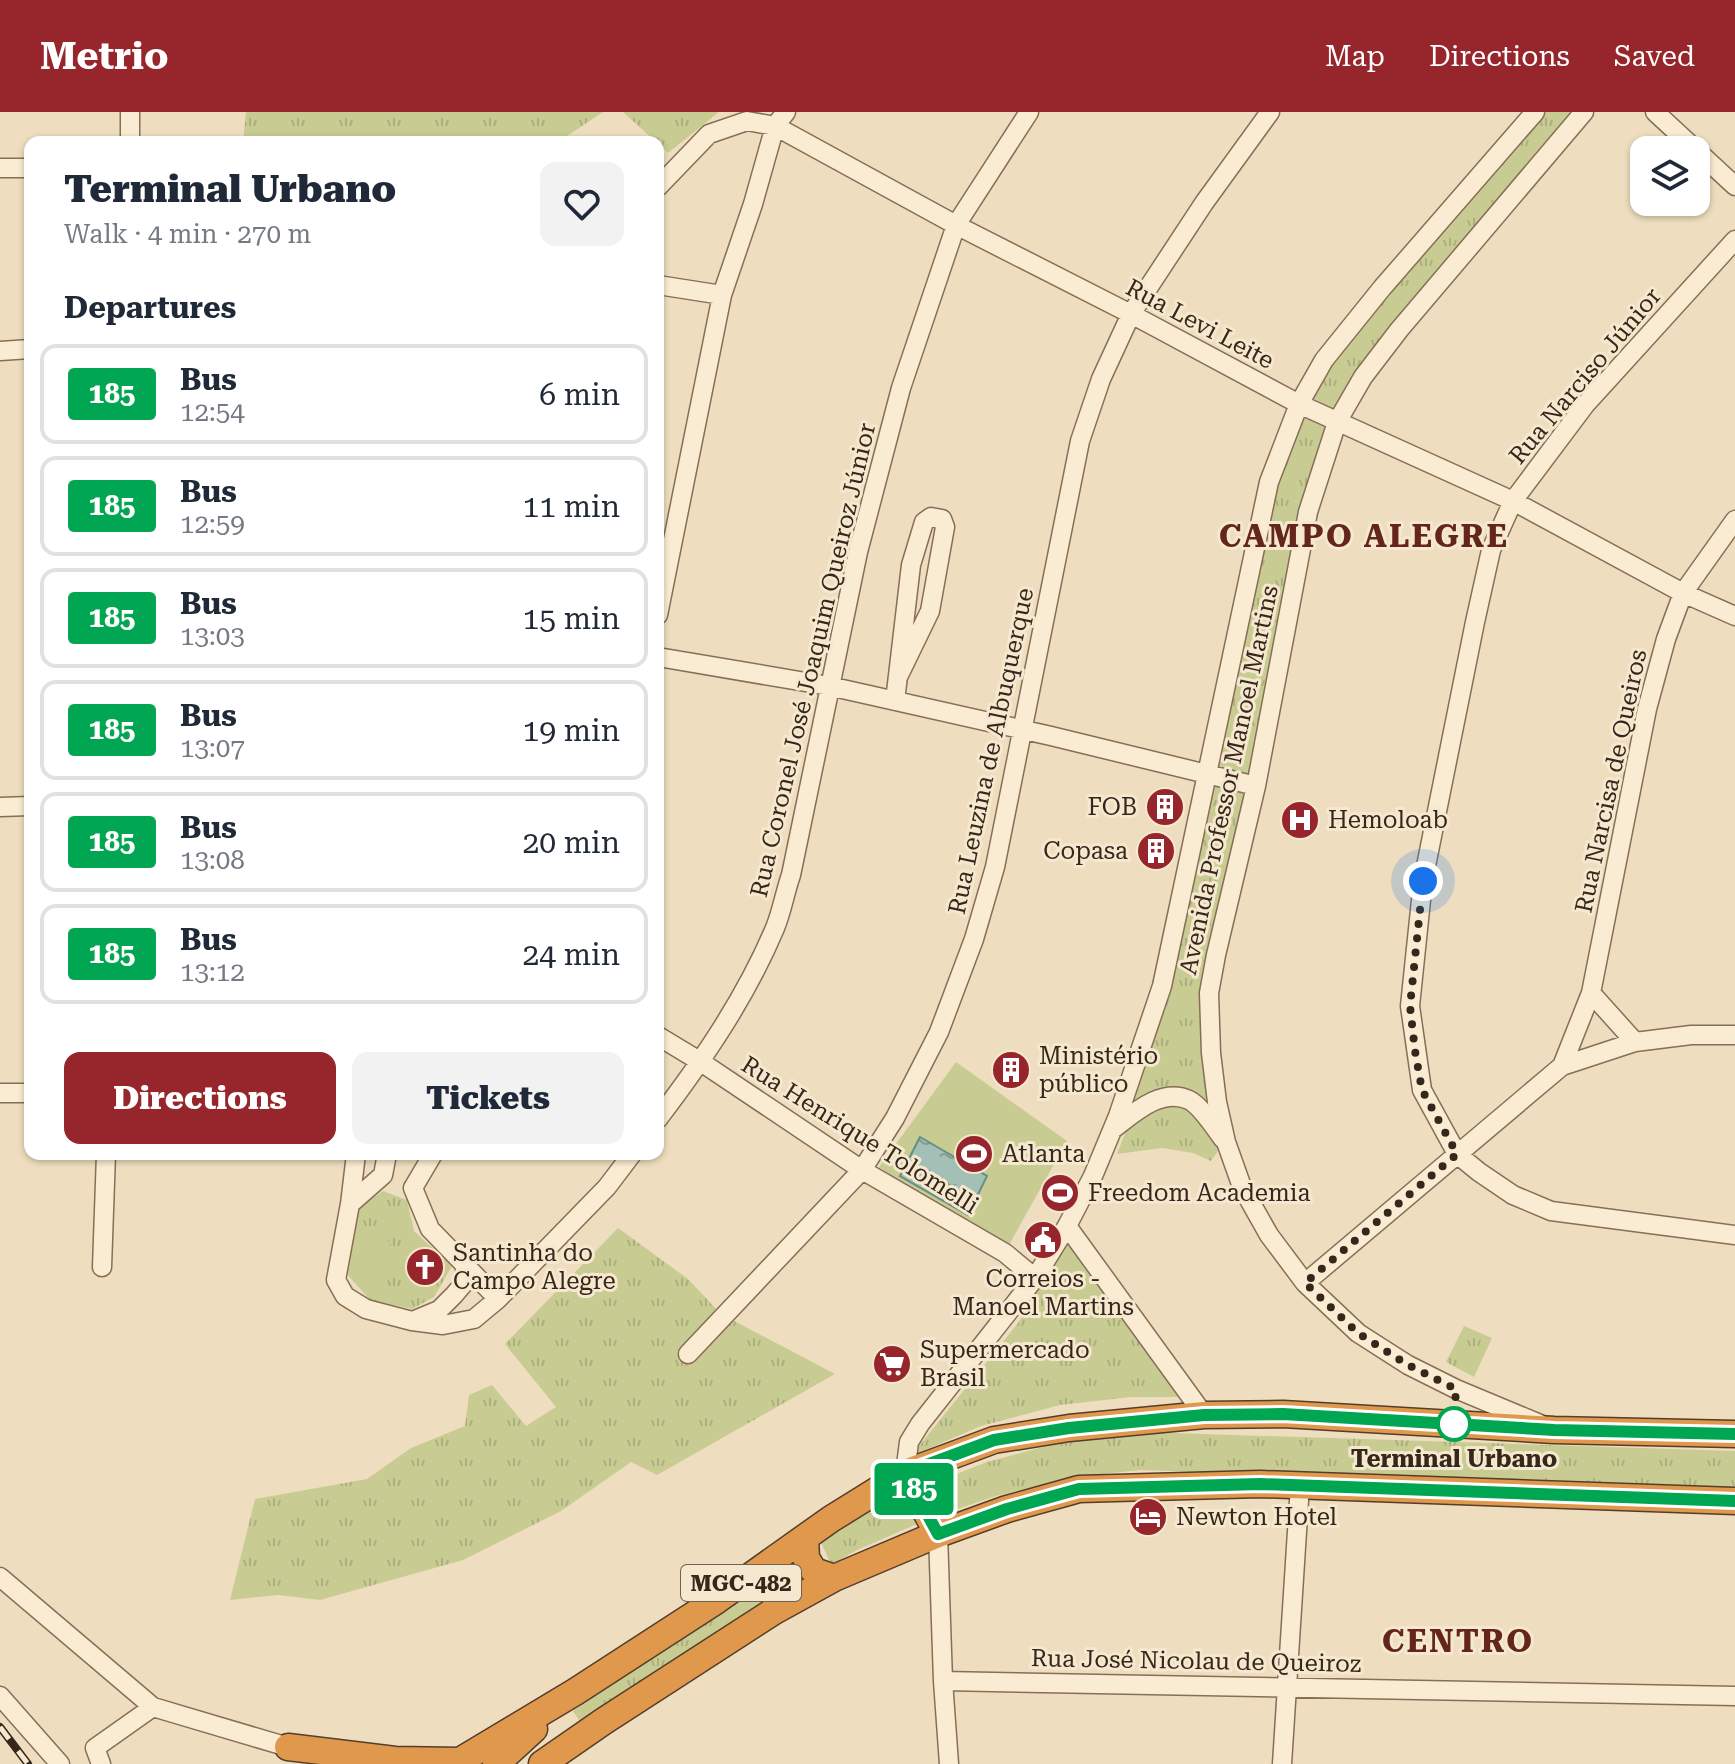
<!DOCTYPE html>
<meta charset="utf-8">
<style>
body{margin:0;font-family:"Roboto Serif",serif;background:#f2f2f3;color:#1f2937;height:100vh;display:flex;flex-direction:column;font-size:30px;white-space:nowrap}
*{box-sizing:border-box;margin:0}
p{font-size:26px;color:#747a83}
.icon{flex:none;width:44px;height:44px;fill:none;stroke:currentColor;stroke-width:2;stroke-linecap:round;stroke-linejoin:round}
.map{position:relative;flex:1;overflow:hidden}
.sheet{position:absolute;left:24px;top:24px;width:640px;height:1024px;display:flex;flex-direction:column;background:#fff;border-radius:16px;box-shadow:0 2px 6px #0004}
.sheet>*{flex:none}
.badge{padding:0 16px;border-radius:6px;font-size:28px;line-height:52px}
.controls{position:absolute;left:1630px;top:24px;display:grid;gap:16px}
.controls a{display:grid;place-items:center;width:80px;height:80px;border-radius:16px;background:#fff;box-shadow:0 2px 6px #0004;font-size:40px}
.you{position:absolute;width:40px;height:40px;margin:-20px;border:6px solid #fff;border-radius:50%;background:#1a73e8;box-shadow:0 0 0 12px #1a73e833}
.map>.badge{position:absolute;translate:-50% -50%;box-shadow:0 0 0 4px #fff}
h2{padding:0 40px;font-size:30px;line-height:72px}
.round{display:grid;place-items:center;flex:none;width:84px;height:84px;border-radius:16px;background:#f2f2f3}
.headline{display:flex;align-items:center;justify-content:space-between;height:136px;padding:0 40px}
h1{font-size:38px;font-weight:800;line-height:60px}
.cta{display:flex;gap:16px;margin-top:auto;padding:16px 40px}
.cta a{flex:1;height:92px;border-radius:16px;background:#97262c;color:#fff;font-size:32px;font-weight:800;line-height:92px;text-align:center}
.cta a+a{background:#f2f2f3;color:#1f2937}
ul{padding:0;list-style:none}
li{display:flex;align-items:center;gap:24px;height:100px;margin:0 16px 12px;padding:0 24px;border:4px solid #e0e1e3;border-radius:16px}
li div{flex:1}
li b{display:block;font-size:30px}
li em{font-style:normal}
li .badge{min-width:88px;font-weight:700;text-align:center}
header{display:flex;align-items:center;gap:48px;box-sizing:border-box;height:112px;padding:0 40px;background:#97262c;color:#fff}
header strong{font-size:38px}
nav{display:flex;gap:44px;margin-inline-start:auto;font-size:28px}
.map>svg:first-child{display:block}
.grass{fill:url(#grass-tufts)}
.pitch{fill:#c8cc93}
.water{fill:url(#water-ripples);stroke:#698e83;stroke-width:2}
.lines{fill:none;stroke-linecap:round;stroke-linejoin:round}
.minor-casing{stroke:#876e57;stroke-width:21}
.highway-casing{stroke:#543d2c;stroke-width:29}
.minor{stroke:#f9ecd2;stroke-width:18}
.highway{stroke:#e0984d;stroke-width:26}
.rail-casing{stroke:#36271c;stroke-width:8}
.rail{stroke:#f6e8ce;stroke-width:5;stroke-dasharray:15;stroke-linecap:butt}
.line-casing{stroke:#fff;stroke-width:18}
.line{stroke:#00a651;stroke-width:12}
.walk{stroke:#36271c;stroke-width:8;stroke-dasharray:0 14.4}
.stop-dot{fill:#fff;stroke:#00a651;stroke-width:4}
.labels{text-anchor:middle;dominant-baseline:central;stroke-width:6;stroke-linejoin:round;paint-order:stroke}
.shield{fill:#f6e8ce;stroke:#706151;stroke-width:2}
.shield-label{font-size:22px;font-weight:bold;fill:#36271c}
.street-label{font-size:24px;fill:#36271c;stroke:#f6e8ce}
.poi-label{font-size:24px;fill:#36271c;stroke:#f6e8ce;text-anchor:start}
.stop-label{font-size:24px;font-weight:bold;fill:#36271c;stroke:#f6e8ce}
.district-label{font-size:32px;font-weight:bold;letter-spacing:2px;fill:#64261b;stroke:#f6e8ce}
</style>
<header>
<strong>Metrio</strong>
<nav><a>Map</a><a>Directions</a><a>Saved</a></nav>
</header>
<div class="map">
<svg width="1735" height="1652" viewBox="0 0 1735 1652">
<defs>
<pattern id="grass-tufts" width="24" height="20" patternUnits="userSpaceOnUse" patternTransform="scale(2)"><rect width="24" height="20" fill="#c8cc93"/><path d="M3 7l-1-3M5 7V3M7 7l1-3M15 17l-1-3M17 17v-4M19 17l1-3" fill="none" stroke="#acaf7e"/></pattern>
<pattern id="water-ripples" width="26" height="14" patternUnits="userSpaceOnUse" patternTransform="scale(2)"><rect width="26" height="14" fill="#a2c0b6"/><path d="M2 4q2-2 4 0t4 0M15 11q2-2 4 0t4 0" fill="none" stroke="#859c93"/></pattern>
</defs>
<rect width="100%" height="100%" fill="#eedebf"/>
<!-- grass -->
<path class="grass" d="M246,0H603L558,30H243Z
M623,0H719L668,41L658,30H656Z
M1539,0H1575L1341,301L1312,286L1358,211Z
M1306,301L1331,315L1300,394L1250,666L1211,658L1274,382Z
M1211,670L1252,678L1212,843L1216,1009L1181,975L1119,1004Z
M1190,991L1194,1005L1215,1028L1218,1039L1211,1049L1193,1041L1162,1036L1117,1042L1129,1011L1167,995Z
M383,1079L407,1088L414,1119L452,1154L434,1185L412,1197L370,1188L345,1160L358,1096Z
M618,1116L688,1167L721,1202L835,1262L657,1363L631,1350L561,1399L463,1448L320,1488L278,1483L230,1488L255,1387L367,1367L411,1336L465,1314L469,1283L492,1273L526,1314L556,1295L505,1232Z
M1067,1130L1189,1285H1131L1060,1293L981,1314L911,1344L1018,1211Z
M1464,1214L1492,1226L1474,1265L1446,1250Z
M1143,1320L1735,1339V1377L1140,1358L1076,1365L996,1384L949,1400L931,1372L987,1350L1073,1327Z
M904,1377L924,1409L857,1438L831,1453L821,1430L844,1412Z
M754,1473L765,1488L581,1611L573,1599Z"/>
<!-- pitch -->
<path class="pitch" d="M956,950L1067,1029L1005,1140L879,1055Z
M364,1125L390,1129L387,1176L357,1165Z"/>
<!-- water -->
<path class="water" d="M920,1025L987,1064L968,1103L900,1064Z"/>
<g class="lines">
<!-- minor casing -->
<g class="minor-casing">
<path id="minor" d="M1655,0L1735,74
M130,30V0
M0,56H30
M658,75L709,22L747,9L775,14L956,113L1131,202L1299,292L1513,389L1683,481L1735,504
M1735,128L1585,293L1513,389L1491,438L1475,510L1423,769L1410,894L1422,978L1457,1042L1479,1060L1513,1083L1551,1099L1735,1123
M658,173L722,183
M0,239L30,237
M658,503L722,183L753,92L775,14L786,0
M658,545L829,574L1051,624L1256,674
M895,589L911,453L924,410L931,405L942,407L945,415L930,499L898,565
M0,695L30,694
M1591,881L1635,930
M658,924L701,950L862,1058L1005,1141L1035,1166
M1562,954L1591,881L1647,597L1666,527L1683,481L1735,408
M0,981H30
M658,1007C703,948 746,885 775,816C782,799 785,780 791,763L858,440L901,276L956,113L1029,0
M1113,1017C1133,1002 1161,975 1189,988C1200,993 1215,1016 1223,1027
M387,1042L383,1063L350,1092L336,1168L345,1184L366,1197L412,1209L443,1213L474,1207L498,1187L607,1075L632,1042
M413,1076L430,1117L498,1187
M413,1076L433,1042
M350,1092L356,1042
M1067,1114L1204,1303
M102,1155L106,1042
M1305,1171L1562,954L1635,930L1691,923H1735
M415,1208L439,1198L454,1183L465,1170V1155
M688,1242L862,1058L895,1006L939,920L974,827L995,755L1080,329L1101,267L1131,202L1204,91L1270,0
M1540,1312L1456,1277L1408,1253L1358,1221L1305,1171L1269,1123L1242,1075L1226,1030L1217,990L1211,941L1209,881L1216,843L1256,674L1308,400L1337,310L1363,265L1399,218L1584,0
M905,1361L909,1330L920,1312L1035,1166L1067,1114L1093,1064L1118,1004L1162,874L1269,370L1299,292L1324,248L1382,176L1535,0
M938,1422L943,1569L949,1652
M0,1465L153,1595L288,1635
M943,1569L1735,1584
M0,1584L60,1652
M101,1652L95,1636L153,1595
M1282,1652L1300,1373"/>
</g>
<!-- highway casing -->
<g class="highway-casing">
<path id="highway" d="M905,1361L938,1422
M805,1426L806,1446L814,1459L834,1466
M288,1635L395,1648L460,1649L575,1580L717,1488L831,1407L905,1361L994,1328L1069,1316L1204,1303L1283,1302L1554,1318L1735,1322
M496,1652L534,1617
M542,1652L604,1609L774,1499L834,1466L938,1422L1007,1397L1079,1377L1260,1372L1735,1389"/>
</g>
<!-- minor -->
<use href="#minor" class="minor"/>
<!-- highway -->
<use href="#highway" class="highway"/>
<!-- rail casing -->
<g class="rail-casing">
<path id="rail" d="M0,1615L28,1652"/>
</g>
<!-- rail -->
<use href="#rail" class="rail"/>
</g>
<g class="lines">
<!-- line casing -->
<g class="line-casing">
<path id="line" d="M1735,1322L1554,1318L1283,1302L1204,1303L1069,1316L994,1328L905,1361L938,1422L1007,1397L1079,1377L1260,1372L1735,1389"/>
</g>
<!-- line -->
<use href="#line" class="line"/>
<!-- walk -->
<path class="walk" d="M1423,769L1410,894L1415,939L1422,978L1457,1042L1305,1171L1358,1221L1408,1253L1456,1277L1454,1312"/>
</g>
<!-- icons -->
<defs>
<g id="building-disc" transform="scale(2)"><circle r="9.5" fill="#97262c" stroke="#f6e8ce"/><path d="M-4-6H4V6H1V3H-1V6H-4ZM-2.5-4.3h1.7v1.8h-1.7ZM.8-4.3h1.7v1.8H.8ZM-2.5-1h1.7V.8h-1.7ZM.8-1h1.7V.8H.8Z" fill="#fff"/></g>
<g id="hospital-disc" transform="scale(2)"><circle r="9.5" fill="#97262c" stroke="#f6e8ce"/><path d="M-5-5h3v3.5h4V-5h3V5h-3V1.5h-4V5h-3Z" fill="#fff"/></g>
<g id="stadium-disc" transform="scale(2)"><circle r="9.5" fill="#97262c" stroke="#f6e8ce"/><path d="M0-5a6.5 5 0 1 0 0 10a6.5 5 0 1 0 0-10ZM-3.5-1.8h7v3.6h-7Z" fill="#fff"/></g>
<g id="civic-disc" transform="scale(2)"><circle r="9.5" fill="#97262c" stroke="#f6e8ce"/><path d="M-.6-6.5H3V-4.5H.6V-3L4-1V1h2V6H-6V1h2V-1L-.6-3ZM-1.2 2.5V6h2.4V2.5Z" fill="#fff"/></g>
<g id="church-disc" transform="scale(2)"><circle r="9.5" fill="#97262c" stroke="#f6e8ce"/><path d="M-1.2-6h2.4v3.5h3.3v2.4h-3.3V6h-2.4V-.1h-3.3v-2.4h3.3Z" fill="#fff"/></g>
<g id="supermarket-disc" transform="scale(2)"><circle r="9.5" fill="#97262c" stroke="#f6e8ce"/><path d="M-6-5.5h2.5l.6 2H6L4.5 2H-2.5L-4.4-4H-6ZM-1.5 3.2a1.3 1.3 0 1 0 .1 0ZM3 3.2a1.3 1.3 0 1 0 .1 0Z" fill="#fff"/></g>
<g id="hotel-disc" transform="scale(2)"><circle r="9.5" fill="#97262c" stroke="#f6e8ce"/><path d="M-6-4.5h1.5V1H6V5H4.5V3h-9V5H-6ZM-4 0a1.8 1.8 0 1 1 3.6 0ZM.5 0V-2.5h3Q6-2.5 6 0Z" fill="#fff"/></g>
</defs>
<g fill-rule="evenodd">
<use href="#building-disc" x="1165" y="695"/>
<use href="#hospital-disc" x="1300" y="708"/>
<use href="#building-disc" x="1156" y="739"/>
<use href="#building-disc" x="1011" y="958"/>
<use href="#stadium-disc" x="974" y="1042"/>
<use href="#stadium-disc" x="1060" y="1081"/>
<use href="#civic-disc" x="1043" y="1128"/>
<use href="#church-disc" x="425" y="1155"/>
<use href="#supermarket-disc" x="892" y="1252"/>
<use href="#hotel-disc" x="1148" y="1405"/>
</g>
<!-- markers -->
<circle class="stop-dot" cx="1454" cy="1312" r="16"/>
<g class="labels">
<!-- shield labels -->
<rect class="shield" x="681" y="1453" width="120" height="36" rx="6"/>
<g class="shield-label">
<text x="741" y="1471">MGC-482</text>
</g>
<!-- street labels -->
<g class="street-label">
<text transform="translate(1200 212) rotate(28)">Rua Levi Leite</text>
<text transform="translate(1585 264) rotate(-50)">Rua Narciso Júnior</text>
<text transform="translate(813 548) rotate(-77)">Rua Coronel José Joaquim Queiroz Júnior</text>
<text transform="translate(991 639) rotate(-78)">Rua Leuzina de Albuquerque</text>
<text transform="translate(1229 668) rotate(-78)">Avenida Professor Manoel Martins</text>
<text transform="translate(1611 669) rotate(-78)">Rua Narcisa de Queiros</text>
<text transform="translate(860 1023) rotate(32)">Rua Henrique Tolomelli</text>
<text transform="translate(1196 1549) rotate(1)">Rua José Nicolau de Queiroz</text>
</g>
<!-- poi labels -->
<g class="poi-label">
<text x="1137" y="695" text-anchor="end">FOB</text>
<text x="1328" y="708">Hemoloab</text>
<text x="1128" y="739" text-anchor="end">Copasa</text>
<text x="1039" y="944">Ministério<tspan x="1039" dy="28">público</tspan></text>
<text x="1002" y="1042">Atlanta</text>
<text x="1088" y="1081">Freedom Academia</text>
<text x="453" y="1141">Santinha do<tspan x="453" dy="28">Campo Alegre</tspan></text>
<text x="1043" y="1167" text-anchor="middle">Correios -<tspan x="1043" dy="28">Manoel Martins</tspan></text>
<text x="920" y="1238">Supermercado<tspan x="920" dy="28">Brasil</tspan></text>
<text x="1176" y="1405">Newton Hotel</text>
</g>
<!-- stop labels -->
<g class="stop-label">
<text x="1454" y="1347">Terminal Urbano</text>
</g>
<!-- district labels -->
<g class="district-label">
<text x="1364" y="424">CAMPO ALEGRE</text>
<text x="1458" y="1529">CENTRO</text>
</g>
</g>
</svg>
<div class="controls">
<a><svg class="icon" aria-label="layers" viewBox="0 0 24 24"><path d="M12 4l9 5-9 5-9-5zM3 14l9 5 9-5"/></svg></a>
</div>
<div class="you" style="left:1423px;top:769px"></div>
<b class="badge" style="left:914px;top:1377px;background:#00a651;color:#fff">185</b>
<section class="sheet">
<div class="headline"><div><h1>Terminal Urbano</h1><p>Walk · 4 min · 270 m</p></div><a class="round"><svg class="icon" aria-label="heart" viewBox="0 0 24 24"><path d="M12 20l-8-8c-3-5 5-10 8-4 3-6 11-1 8 4z"/></svg></a></div>
<h2>Departures</h2>
<ul>
<li><span class="badge" style="background:#00a651;color:#fff">185</span><div><b>Bus</b><p>12:54</p></div><em>6 min</em></li>
<li><span class="badge" style="background:#00a651;color:#fff">185</span><div><b>Bus</b><p>12:59</p></div><em>11 min</em></li>
<li><span class="badge" style="background:#00a651;color:#fff">185</span><div><b>Bus</b><p>13:03</p></div><em>15 min</em></li>
<li><span class="badge" style="background:#00a651;color:#fff">185</span><div><b>Bus</b><p>13:07</p></div><em>19 min</em></li>
<li><span class="badge" style="background:#00a651;color:#fff">185</span><div><b>Bus</b><p>13:08</p></div><em>20 min</em></li>
<li><span class="badge" style="background:#00a651;color:#fff">185</span><div><b>Bus</b><p>13:12</p></div><em>24 min</em></li>
</ul>
<div class="cta"><a>Directions</a><a>Tickets</a></div>
</section>
</div>
